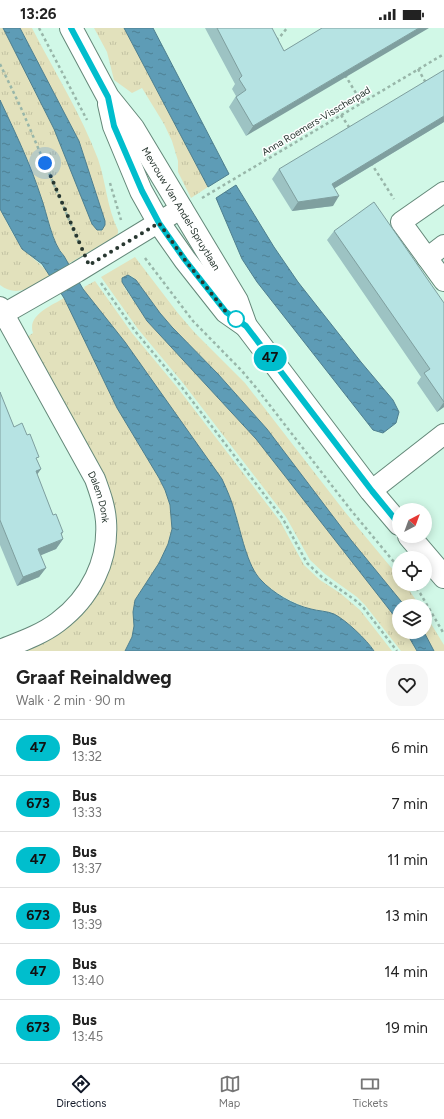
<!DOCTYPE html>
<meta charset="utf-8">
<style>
body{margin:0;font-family:Figtree,sans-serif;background:#f6f6f6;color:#222;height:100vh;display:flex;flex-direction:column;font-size:15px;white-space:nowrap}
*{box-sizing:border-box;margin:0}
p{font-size:13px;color:#767676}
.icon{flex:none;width:22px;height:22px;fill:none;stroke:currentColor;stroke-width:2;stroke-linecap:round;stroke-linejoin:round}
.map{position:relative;height:623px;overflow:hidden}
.panel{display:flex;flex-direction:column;background:#fff;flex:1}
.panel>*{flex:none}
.badge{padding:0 8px;border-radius:13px;font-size:14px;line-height:26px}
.needle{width:26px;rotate:41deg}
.tools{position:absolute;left:392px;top:475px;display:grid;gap:8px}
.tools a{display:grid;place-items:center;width:40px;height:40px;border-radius:50%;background:#fff;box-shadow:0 2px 10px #0003;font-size:20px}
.you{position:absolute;width:20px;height:20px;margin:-10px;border:3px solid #fff;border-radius:50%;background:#1a73e8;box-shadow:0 0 0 6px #1a73e833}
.map>.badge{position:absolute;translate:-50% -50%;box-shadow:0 0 0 2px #fff}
.round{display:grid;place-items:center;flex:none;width:42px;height:42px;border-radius:16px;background:#f6f6f6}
.summary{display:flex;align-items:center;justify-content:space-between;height:68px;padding:0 16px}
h1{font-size:19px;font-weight:700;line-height:30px}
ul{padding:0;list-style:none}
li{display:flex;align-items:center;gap:12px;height:56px;padding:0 16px;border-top:1px solid #e0e0e0}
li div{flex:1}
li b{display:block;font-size:15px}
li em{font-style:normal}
li .badge{min-width:44px;font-weight:700;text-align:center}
.status{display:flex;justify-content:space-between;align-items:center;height:28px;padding:0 20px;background:#fff;direction:ltr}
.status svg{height:11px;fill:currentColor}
.tabs{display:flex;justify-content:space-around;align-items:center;height:56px;border-top:1px solid #e0e0e0;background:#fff;font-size:11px;color:#767676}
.tabs a{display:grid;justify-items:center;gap:2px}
.tabs .selected{color:#111827}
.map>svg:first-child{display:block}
.grass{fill:url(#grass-tufts)}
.water{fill:url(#water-ripples);stroke:#4e7e8e}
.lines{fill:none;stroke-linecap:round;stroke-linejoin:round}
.minor-casing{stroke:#648879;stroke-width:22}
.tertiary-casing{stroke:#648879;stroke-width:24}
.path{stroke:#98b6a9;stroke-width:2.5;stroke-dasharray:3 3;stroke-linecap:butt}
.minor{stroke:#fff;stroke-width:20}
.tertiary{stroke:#fff;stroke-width:22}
.wall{fill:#9dc3c3}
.shaded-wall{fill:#7f9f9f}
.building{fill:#b6e3e3;stroke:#7f9f9f}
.line-casing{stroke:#fff;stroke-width:9}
.line{stroke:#00becd;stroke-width:6}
.walk{stroke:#283730;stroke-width:4;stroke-dasharray:0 7.2}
.stop-dot{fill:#fff;stroke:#00becd;stroke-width:2}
.labels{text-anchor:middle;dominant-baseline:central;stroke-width:3;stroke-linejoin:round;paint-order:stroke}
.street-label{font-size:10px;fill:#283730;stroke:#fff}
</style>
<div class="status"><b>13:26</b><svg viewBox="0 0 49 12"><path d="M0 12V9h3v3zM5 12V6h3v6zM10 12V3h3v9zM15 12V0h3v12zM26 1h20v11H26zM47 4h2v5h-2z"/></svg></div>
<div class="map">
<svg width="444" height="623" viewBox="0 0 444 623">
<defs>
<pattern id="grass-tufts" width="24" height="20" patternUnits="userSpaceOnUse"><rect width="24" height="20" fill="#e2e1bc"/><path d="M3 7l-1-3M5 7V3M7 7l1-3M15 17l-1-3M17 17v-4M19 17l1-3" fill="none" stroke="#c2c2a2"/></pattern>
<pattern id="water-ripples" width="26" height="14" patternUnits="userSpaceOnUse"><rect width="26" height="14" fill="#5e9cb6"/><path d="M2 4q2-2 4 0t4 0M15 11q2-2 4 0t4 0" fill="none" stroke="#4e8094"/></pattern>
</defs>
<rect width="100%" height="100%" fill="#d1f8e7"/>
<!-- grass -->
<path class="grass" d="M0,0H3L54,101L92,196L100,203L102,202L105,193L79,113L20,0H32C54,43 81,86 98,131C106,154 107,180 118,202V205L116,208L68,236L55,214L41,169L26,128L0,72Z
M94,0H124L208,159L191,170L178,144V133L172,113L164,96L142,60L132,65L114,52L107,24Z
M0,181C6,192 11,204 18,214C27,228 41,234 50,248C34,257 18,271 0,257Z
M135,229L177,284L195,305L245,355L345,484L399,549V556H405L420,578H405L351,513L267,401L218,346L172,299L160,285L132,248L124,259L147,292L256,411L397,591L399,594V604H406L417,623H401L365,577L357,569L325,546L310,532L286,489L183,355L138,301L101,249Z
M95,253L132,305L177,359L280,493L304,537L320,552L340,565L360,582L392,623H374L371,618C360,608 349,596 337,588C327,581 314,583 304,579C289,572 272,564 260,551C247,537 240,504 236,486L83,261L85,260L84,259Z
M64,270L117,380L159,450L165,462L170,477L172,501L168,516L159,535L135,572L133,584L134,598L132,609L125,623H22L45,613L115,515L27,309L33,305C27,287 51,278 64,270Z
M425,586L444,617V623H434L424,604H425Z"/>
<!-- water -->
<path class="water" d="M3,0H20L79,113L105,193V197L102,202H97L92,196L54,101Z
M124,0H153L229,146L208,159Z
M0,72C15,104 30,135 41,169C47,185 52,216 64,228L83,261L125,314L222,451C227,462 232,473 235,485C241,504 247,538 261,552C273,565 293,577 311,581C318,583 327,583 334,586C346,592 367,612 374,623H125L132,609L134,598L133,584L135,572L159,535L168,516L172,501L170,477L165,462L159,450L117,380L64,270L42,236L22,221L0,181Z
M236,157L274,219L298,254L361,334L393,372L399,384L396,395L383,405L373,402L257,254L242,231L216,170Z
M128,247L136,252L160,285L172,299L218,346L267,401L351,512L405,578H399V594L256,411L147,293L122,254V250Z
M406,604H424L434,623H417Z"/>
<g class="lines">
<!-- minor casing -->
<g class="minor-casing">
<g id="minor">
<path d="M444,164L401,194L444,253"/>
<path d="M427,230L444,217"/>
<path id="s1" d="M0,279L95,451C100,465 105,478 106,493C109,533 90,570 58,594C41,607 20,614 0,622"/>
<path d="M0,288L77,244L182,180"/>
<path d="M371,463L444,406"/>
</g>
</g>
<!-- tertiary casing -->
<g class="tertiary-casing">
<g id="tertiary">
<path id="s2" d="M71,0L108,69L133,100L237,273L246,298L371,463L399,496"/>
<path d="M109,76L114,98L141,163L159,195L185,232L226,284L246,298"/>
<path d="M409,508L444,549"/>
</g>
</g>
<!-- path -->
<path class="path" d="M39,0L87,92
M276,12L279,10L287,0
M0,36L21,80L79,215
M418,41L426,55
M345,47L362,75
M341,87L351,102
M371,135L394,171
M110,155L121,192
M202,170L444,26
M145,230L193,293L242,343L258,362L350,481L399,540
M101,255L135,303L180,357L283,491L307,535L322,549L355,572L363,579L397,623
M412,556L420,565L444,606"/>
<!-- minor -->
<use href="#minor" class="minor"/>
<!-- tertiary -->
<use href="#tertiary" class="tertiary"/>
</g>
<!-- wall -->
<path class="wall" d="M205,0H272L284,23L322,0L246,108L229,79L236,68L232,61L235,56Z
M444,94L335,160L333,178L292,183L272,151L279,141Z
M334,203L444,275V379L437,384L417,355L421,349L327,212Z
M0,364L14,399L37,432L41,441L37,446L53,487L63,504L61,507L63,511L56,521L40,527L46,540L39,549L17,558L0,517Z"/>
<!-- shaded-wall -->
<path class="shaded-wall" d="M419,0H429L246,108L253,98Z
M444,88V94L325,166L332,156Z
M339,168L333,178L292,183L298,174Z
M444,374V379L437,384Z
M41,441L34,451L36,443Z
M63,504L57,514L63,511L56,521L32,531L38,521L61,505Z
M46,540L39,549L17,558L23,549Z"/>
<!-- building -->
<path class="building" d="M217,0H272L284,23L322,0H419L253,98L236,69L246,62L239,51L242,48Z
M444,42V88L332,156L339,168L298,174L279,141Z
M374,174L444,275V374L424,345L430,341L334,203Z
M0,364L14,399L22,395L27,407L30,406L39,429L36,430L41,441L36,443L53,487L56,486L63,504L61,505L63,511L38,521L46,540L23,549L0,492Z"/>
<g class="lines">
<!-- line casing -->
<g class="line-casing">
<path id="line" d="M71,0L108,69L114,98L142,163L159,195L185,232L226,284L246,298L372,463L399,496"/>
</g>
<!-- line -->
<use href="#line" class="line"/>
<!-- walk -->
<path class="walk" d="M45,135L89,237L159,195L185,232L226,284L238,293L236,291"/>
</g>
<!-- markers -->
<circle class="stop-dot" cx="236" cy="291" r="8"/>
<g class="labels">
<!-- street labels -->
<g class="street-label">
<text transform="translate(316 93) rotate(-31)">Anna Roemers-Visscherpad</text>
<text stroke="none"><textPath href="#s2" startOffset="212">Mevrouw Van Andel-Spruytlaan</textPath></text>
<text stroke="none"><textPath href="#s1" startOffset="215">Dalem Donk</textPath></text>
</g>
</g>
</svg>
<div class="tools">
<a><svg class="needle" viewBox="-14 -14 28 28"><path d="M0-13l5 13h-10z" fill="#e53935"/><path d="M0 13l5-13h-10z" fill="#767676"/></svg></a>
<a><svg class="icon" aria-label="locate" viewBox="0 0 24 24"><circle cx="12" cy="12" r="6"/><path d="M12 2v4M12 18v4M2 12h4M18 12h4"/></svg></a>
<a><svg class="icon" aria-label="layers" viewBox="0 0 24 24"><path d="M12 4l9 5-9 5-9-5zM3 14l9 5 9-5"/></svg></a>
</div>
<div class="you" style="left:45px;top:135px"></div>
<b class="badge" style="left:270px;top:330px;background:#00becd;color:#111">47</b>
</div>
<section class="panel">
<div class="summary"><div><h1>Graaf Reinaldweg</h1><p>Walk · 2 min · 90 m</p></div><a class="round"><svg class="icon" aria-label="heart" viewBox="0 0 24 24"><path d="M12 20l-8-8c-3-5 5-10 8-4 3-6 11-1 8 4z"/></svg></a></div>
<ul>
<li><span class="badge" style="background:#00becd;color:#111">47</span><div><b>Bus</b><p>13:32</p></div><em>6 min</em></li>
<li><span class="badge" style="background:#00becd;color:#111">673</span><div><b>Bus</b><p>13:33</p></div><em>7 min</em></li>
<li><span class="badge" style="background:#00becd;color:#111">47</span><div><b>Bus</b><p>13:37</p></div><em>11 min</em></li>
<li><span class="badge" style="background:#00becd;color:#111">673</span><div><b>Bus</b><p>13:39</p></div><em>13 min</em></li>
<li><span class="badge" style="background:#00becd;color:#111">47</span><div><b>Bus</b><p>13:40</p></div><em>14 min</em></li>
<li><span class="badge" style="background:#00becd;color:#111">673</span><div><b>Bus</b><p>13:45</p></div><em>19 min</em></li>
</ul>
</section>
<nav class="tabs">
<a class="selected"><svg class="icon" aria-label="directions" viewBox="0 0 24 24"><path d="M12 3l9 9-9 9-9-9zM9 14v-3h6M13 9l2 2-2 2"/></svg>Directions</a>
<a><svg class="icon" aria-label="map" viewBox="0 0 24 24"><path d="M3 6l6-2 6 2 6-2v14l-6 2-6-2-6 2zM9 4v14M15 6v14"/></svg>Map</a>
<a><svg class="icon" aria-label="tickets" viewBox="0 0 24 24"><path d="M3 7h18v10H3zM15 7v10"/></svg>Tickets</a>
</nav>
